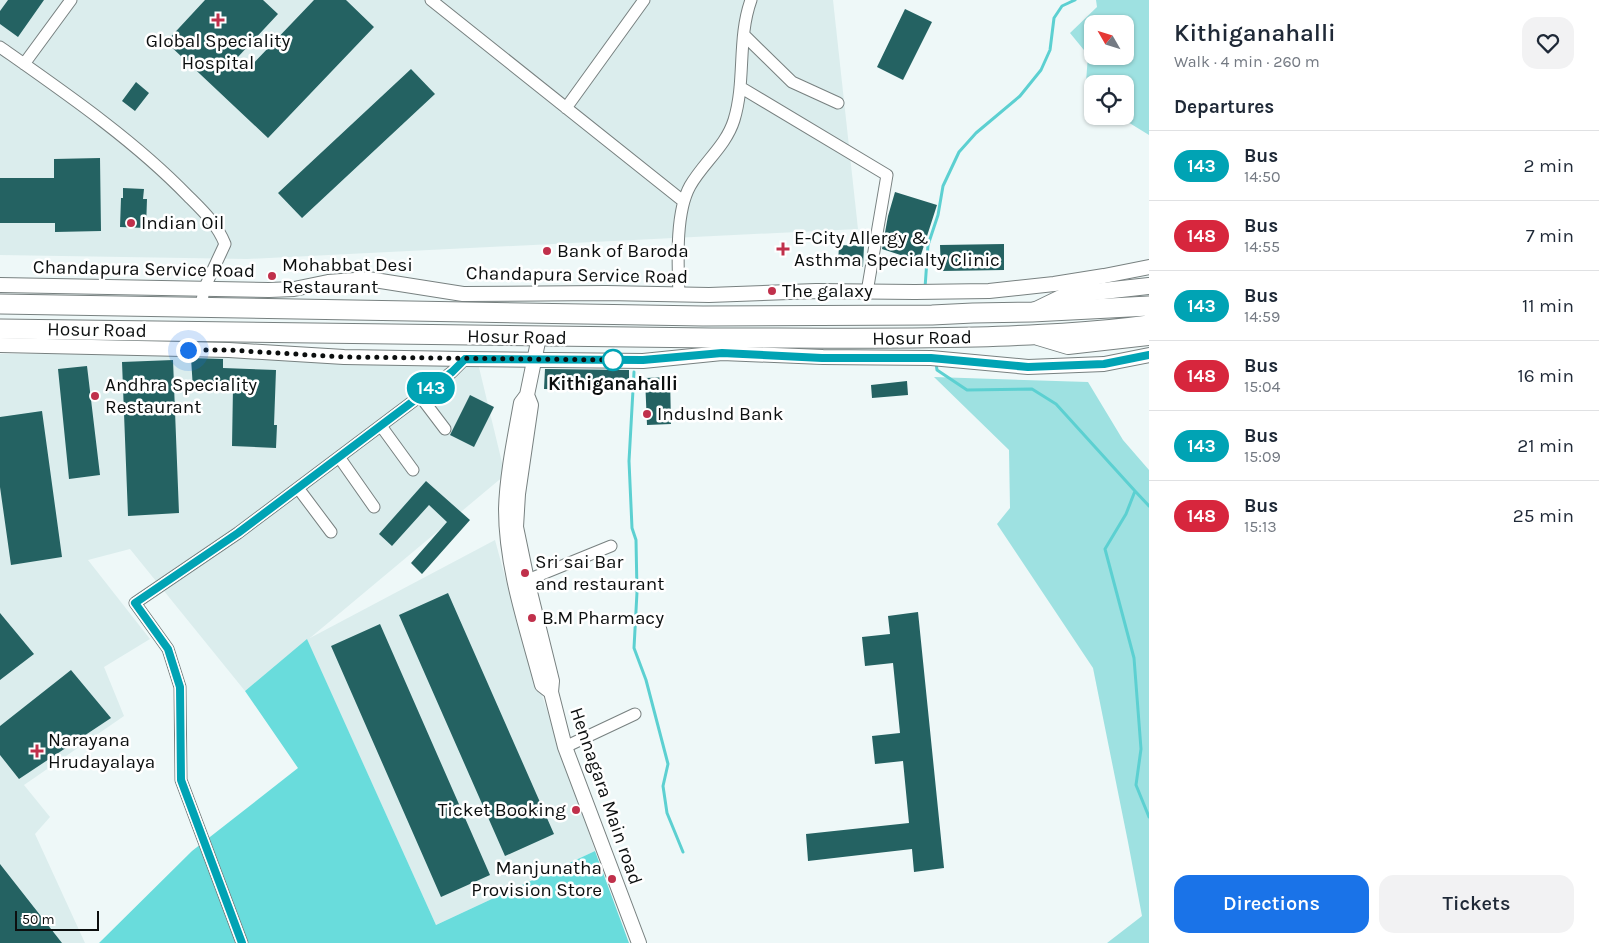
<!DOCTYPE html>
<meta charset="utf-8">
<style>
body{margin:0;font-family:Karla,sans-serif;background:#f2f2f3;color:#1f2937;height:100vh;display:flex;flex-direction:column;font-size:19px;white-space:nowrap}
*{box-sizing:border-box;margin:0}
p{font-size:16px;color:#747a83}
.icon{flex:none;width:28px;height:28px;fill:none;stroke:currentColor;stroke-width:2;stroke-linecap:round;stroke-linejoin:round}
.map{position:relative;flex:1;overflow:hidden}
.drawer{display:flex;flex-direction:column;background:#fff;width:450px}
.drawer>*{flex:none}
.badge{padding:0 10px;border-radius:16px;font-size:18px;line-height:32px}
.needle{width:32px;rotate:309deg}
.buttons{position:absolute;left:1084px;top:15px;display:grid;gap:10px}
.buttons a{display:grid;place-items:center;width:50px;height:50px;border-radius:10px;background:#fff;box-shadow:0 1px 4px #0004;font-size:25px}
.scale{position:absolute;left:15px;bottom:12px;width:84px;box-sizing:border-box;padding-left:5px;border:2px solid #0c0f0f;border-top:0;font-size:14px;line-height:18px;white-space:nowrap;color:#0c0f0f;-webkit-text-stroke:4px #fff;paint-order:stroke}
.you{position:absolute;width:25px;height:25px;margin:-12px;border:4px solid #fff;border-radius:50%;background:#1a73e8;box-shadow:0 0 0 8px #1a73e833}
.map>.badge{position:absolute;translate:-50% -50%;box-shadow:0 0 0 2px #fff}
h2{padding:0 25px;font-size:19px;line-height:45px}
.round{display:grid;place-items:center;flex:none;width:52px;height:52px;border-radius:15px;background:#f2f2f3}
.summary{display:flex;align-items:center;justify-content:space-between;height:85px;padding:0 25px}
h1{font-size:24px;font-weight:600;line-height:38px}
.cta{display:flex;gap:10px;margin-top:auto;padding:10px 25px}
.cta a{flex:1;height:58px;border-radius:15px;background:#1a73e8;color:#fff;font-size:20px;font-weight:600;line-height:58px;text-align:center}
.cta a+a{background:#f2f2f3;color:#1f2937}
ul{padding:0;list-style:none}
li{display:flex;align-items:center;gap:15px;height:70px;padding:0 25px;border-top:1px solid #e0e1e3}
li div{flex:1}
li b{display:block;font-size:19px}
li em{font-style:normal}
li .badge{min-width:55px;font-weight:700;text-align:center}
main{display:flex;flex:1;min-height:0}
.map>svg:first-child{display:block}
.built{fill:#dbeded}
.green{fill:#9ee1e1;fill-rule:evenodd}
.forest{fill:#69dcdc}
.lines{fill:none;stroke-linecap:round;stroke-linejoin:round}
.stream{stroke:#5cd0d1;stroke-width:3}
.building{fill:#246262}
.minor-casing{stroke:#788180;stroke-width:13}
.tertiary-casing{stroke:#788180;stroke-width:16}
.secondary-casing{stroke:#788180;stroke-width:18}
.trunk-casing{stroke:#788180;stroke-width:21}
.minor{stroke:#fff;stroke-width:11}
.tertiary{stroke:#fff;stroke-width:14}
.secondary{stroke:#fff;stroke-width:16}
.trunk{stroke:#fff;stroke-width:19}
.line-casing{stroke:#fff;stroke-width:11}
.line{stroke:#00a3b4;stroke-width:8}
.walk{stroke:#0c0f0f;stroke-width:5;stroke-dasharray:0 9}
.poi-dot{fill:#c0304b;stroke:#fff;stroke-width:2}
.stop-dot{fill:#fff;stroke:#00a3b4;stroke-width:2.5}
.labels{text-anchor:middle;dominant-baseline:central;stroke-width:5;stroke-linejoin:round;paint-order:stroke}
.poi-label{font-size:19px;fill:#0c0f0f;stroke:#fff;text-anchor:start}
.street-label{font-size:19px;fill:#0c0f0f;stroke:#fff}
.stop-label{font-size:19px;font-weight:bold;fill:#0c0f0f;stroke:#fff}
</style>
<main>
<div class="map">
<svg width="1149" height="943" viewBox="0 0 1149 943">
<rect width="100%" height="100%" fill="#eef8f8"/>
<!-- built -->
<path class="built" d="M0,0H833L858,229L247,259L0,255Z
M0,354L476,355L505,475L310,638L495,540L519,628L595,851L436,925L307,640L245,691L130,549L88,560L150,639L104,667L124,716L24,785L50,817L35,834L85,943H0Z"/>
<!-- green -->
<path class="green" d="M1096,0H1149V135L1118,116H1125V84H1092V100L1085,96L1088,55L1070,33L1097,7ZM1092,24H1125V56H1092Z
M934,377L1088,382L1123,440L1149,470V943H1107L1142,916L1128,842L1093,668L997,524L1010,508L1009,450Z"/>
<!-- forest -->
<path class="forest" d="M307,639L436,925L595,851L629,943H99L192,851L298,768L245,691Z"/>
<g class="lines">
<!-- stream -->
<path class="stream" d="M925,288L928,245L938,215L943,186L959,152L976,133L1020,96L1041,70L1050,50L1054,18L1062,6L1075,0
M936,363L937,370L967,390L1032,389L1056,404L1135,491L1126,514L1105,549L1134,658L1141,749L1136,785L1149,817
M634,372L629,461L632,528L636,540L637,592L634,648L646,680L668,764L663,786L667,813L683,852
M1135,491L1149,506"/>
</g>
<!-- building -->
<path class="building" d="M8,0H44L18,37L0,24V11Z
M205,0H263L278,14L237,58L249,68L314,0H346L374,27L268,138L166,42Z
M905,9L932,22L903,80L877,67Z
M411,69L435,94L302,218L278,193Z
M136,82L149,93L135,111L122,101Z
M100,158L101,231L55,232V223H0V178H54V159Z
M123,188L144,189L143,199H147L146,228L120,227L121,198H123Z
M895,192L937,205L919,261L882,249L888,216Z
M1004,244V270L941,271L940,245Z
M839,245L864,246L863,267L838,265Z
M191,358L223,359V368L276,370L274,425H277L276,448L232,446L233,387L193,389Z
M173,360L179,513L128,516L122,362Z
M87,366L100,475L69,479L58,369Z
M545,369L629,370V391L544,389Z
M670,377L671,424L647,425L645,378Z
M907,381L908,395L872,398L871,385Z
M470,395L494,407L474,447L450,435Z
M42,411L62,557L11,565L0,487V417Z
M426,481L470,520L422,574L411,563L447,522L429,505L392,546L379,534Z
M448,593L554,834L505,856L399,615Z
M918,612L944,868L914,872L912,849L808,861L806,834L909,823L903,761L875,764L872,736L900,733L893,663L865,666L862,637L890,634L888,616Z
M0,613L34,654L0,680Z
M380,624L490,875L441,897L331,646Z
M71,670L111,718L19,779L0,755V726Z
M0,864L62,943H0Z"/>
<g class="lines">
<!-- minor casing -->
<g class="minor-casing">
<path id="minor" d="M431,0L683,201
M744,35L792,82L838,103
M0,47C64,92 134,140 188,196C203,211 217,224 225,244L204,289L201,307
M24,64L71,0
M740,87L887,175L867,292
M566,108L644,0
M679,295C678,264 675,213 690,186C703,163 726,146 734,120C746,81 737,39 751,0
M420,396L445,429
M381,426L413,470
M339,457L374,507
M298,488L331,532
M520,583L611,546
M565,747L635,714
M242,943L181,780L180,687L168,649L135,603L238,533L452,372L465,359"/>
</g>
<!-- tertiary casing -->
<g class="tertiary-casing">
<path id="tertiary" d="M0,285L269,290L294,289L328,282L368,279L463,294L606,293L709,295L816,291L915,292L989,291L1054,284L1104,276L1149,267
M539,337L527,395L531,405L518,494L516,527L527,580L552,681L551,692L565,747L639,943
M0,345L229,350L344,357L465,359L643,361L722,353L823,357L931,358L1028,367L1104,364L1149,355
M527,395L521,403C515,437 507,474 506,509C506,569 527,628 542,685L551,692"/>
</g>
<!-- secondary casing -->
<g class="secondary-casing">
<path id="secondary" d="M1036,310L1067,295L1149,286
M1038,337L1068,346L1149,337"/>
</g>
<!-- trunk casing -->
<g class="trunk-casing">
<path id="trunk" d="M0,304L703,316L932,315L973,313L1032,312L1149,306
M0,329C237,333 474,337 711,338C799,338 888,339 976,337C1034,335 1092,333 1149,325"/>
</g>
<!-- minor -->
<use href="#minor" class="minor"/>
<!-- tertiary -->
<use href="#tertiary" class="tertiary"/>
<!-- secondary -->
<use href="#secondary" class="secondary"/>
<!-- trunk -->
<use href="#trunk" class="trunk"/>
</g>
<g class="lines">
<!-- line casing -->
<g class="line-casing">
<path id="line" d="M242,943L181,780L180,687L168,649L135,603L238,533L452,372L465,359L643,360L722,353L822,358H931L1028,367L1104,364L1149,355"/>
</g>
<!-- line -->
<use href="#line" class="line"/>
<!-- walk -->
<path class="walk" d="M188,350H228L344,357L613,360"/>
</g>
<!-- markers -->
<g class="poi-dot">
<path d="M215.5 12.5h5v5h5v5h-5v5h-5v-5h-5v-5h5z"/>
<circle cx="131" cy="223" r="5"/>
<path d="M780.5 241.5h5v5h5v5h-5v5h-5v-5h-5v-5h5z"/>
<circle cx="547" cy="251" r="5"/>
<circle cx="272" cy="276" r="5"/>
<circle cx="772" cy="291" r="5"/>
<circle cx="95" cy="396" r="5"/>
<circle cx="647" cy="414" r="5"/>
<circle cx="525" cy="573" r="5"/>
<circle cx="532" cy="618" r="5"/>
<path d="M34.5 743.5h5v5h5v5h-5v5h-5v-5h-5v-5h5z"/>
<circle cx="576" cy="810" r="5"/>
<circle cx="612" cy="879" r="5"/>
</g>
<circle class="stop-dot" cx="613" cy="360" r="10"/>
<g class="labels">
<!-- poi labels -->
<g class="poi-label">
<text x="218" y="41" text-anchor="middle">Global Speciality<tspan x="218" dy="22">Hospital</tspan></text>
<text x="141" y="223">Indian Oil</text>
<text x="794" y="238">E-City Allergy &amp;<tspan x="794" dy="22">Asthma Specialty Clinic</tspan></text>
<text x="557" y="251">Bank of Baroda</text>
<text x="282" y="265">Mohabbat Desi<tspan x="282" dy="22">Restaurant</tspan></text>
<text x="782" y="291">The galaxy</text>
<text x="105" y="385">Andhra Speciality<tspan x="105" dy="22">Restaurant</tspan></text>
<text x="657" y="414">IndusInd Bank</text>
<text x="535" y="562">Sri sai Bar<tspan x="535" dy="22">and restaurant</tspan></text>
<text x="542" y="618">B.M Pharmacy</text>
<text x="48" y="740">Narayana<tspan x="48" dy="22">Hrudayalaya</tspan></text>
<text x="566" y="810" text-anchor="end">Ticket Booking</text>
<text x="602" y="868" text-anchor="end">Manjunatha<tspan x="602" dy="22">Provision Store</tspan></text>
</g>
<!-- street labels -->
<g class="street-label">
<text transform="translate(144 269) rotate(1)">Chandapura Service Road</text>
<text transform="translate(577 275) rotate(1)">Chandapura Service Road</text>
<text transform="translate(97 330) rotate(1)">Hosur Road</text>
<text transform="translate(517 337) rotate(1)">Hosur Road</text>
<text transform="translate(922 338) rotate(-1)">Hosur Road</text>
<text transform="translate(606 796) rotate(71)">Hennagara Main road</text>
</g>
<!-- stop labels -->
<g class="stop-label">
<text x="613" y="384">Kithiganahalli</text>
</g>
</g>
</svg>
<div class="buttons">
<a><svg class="needle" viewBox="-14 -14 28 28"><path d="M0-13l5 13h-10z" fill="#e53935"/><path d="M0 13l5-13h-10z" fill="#747a83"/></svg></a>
<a><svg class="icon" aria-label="locate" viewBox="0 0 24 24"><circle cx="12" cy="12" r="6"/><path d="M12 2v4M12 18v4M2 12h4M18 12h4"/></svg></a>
</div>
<div class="scale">50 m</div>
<div class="you" style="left:188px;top:350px"></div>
<b class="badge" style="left:431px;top:388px;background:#00a3b4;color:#fff">143</b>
</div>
<section class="drawer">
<div class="summary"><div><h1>Kithiganahalli</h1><p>Walk · 4 min · 260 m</p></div><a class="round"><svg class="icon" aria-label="heart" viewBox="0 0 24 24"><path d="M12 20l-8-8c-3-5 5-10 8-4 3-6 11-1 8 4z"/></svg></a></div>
<h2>Departures</h2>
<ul>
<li><span class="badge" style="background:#00a3b4;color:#fff">143</span><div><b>Bus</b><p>14:50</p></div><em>2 min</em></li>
<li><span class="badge" style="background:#d7263d;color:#fff">148</span><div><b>Bus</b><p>14:55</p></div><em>7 min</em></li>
<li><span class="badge" style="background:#00a3b4;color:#fff">143</span><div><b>Bus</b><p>14:59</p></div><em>11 min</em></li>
<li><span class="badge" style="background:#d7263d;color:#fff">148</span><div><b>Bus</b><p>15:04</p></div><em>16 min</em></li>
<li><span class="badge" style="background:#00a3b4;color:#fff">143</span><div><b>Bus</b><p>15:09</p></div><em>21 min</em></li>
<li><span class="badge" style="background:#d7263d;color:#fff">148</span><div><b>Bus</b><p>15:13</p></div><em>25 min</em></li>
</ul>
<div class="cta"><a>Directions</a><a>Tickets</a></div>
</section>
</main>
